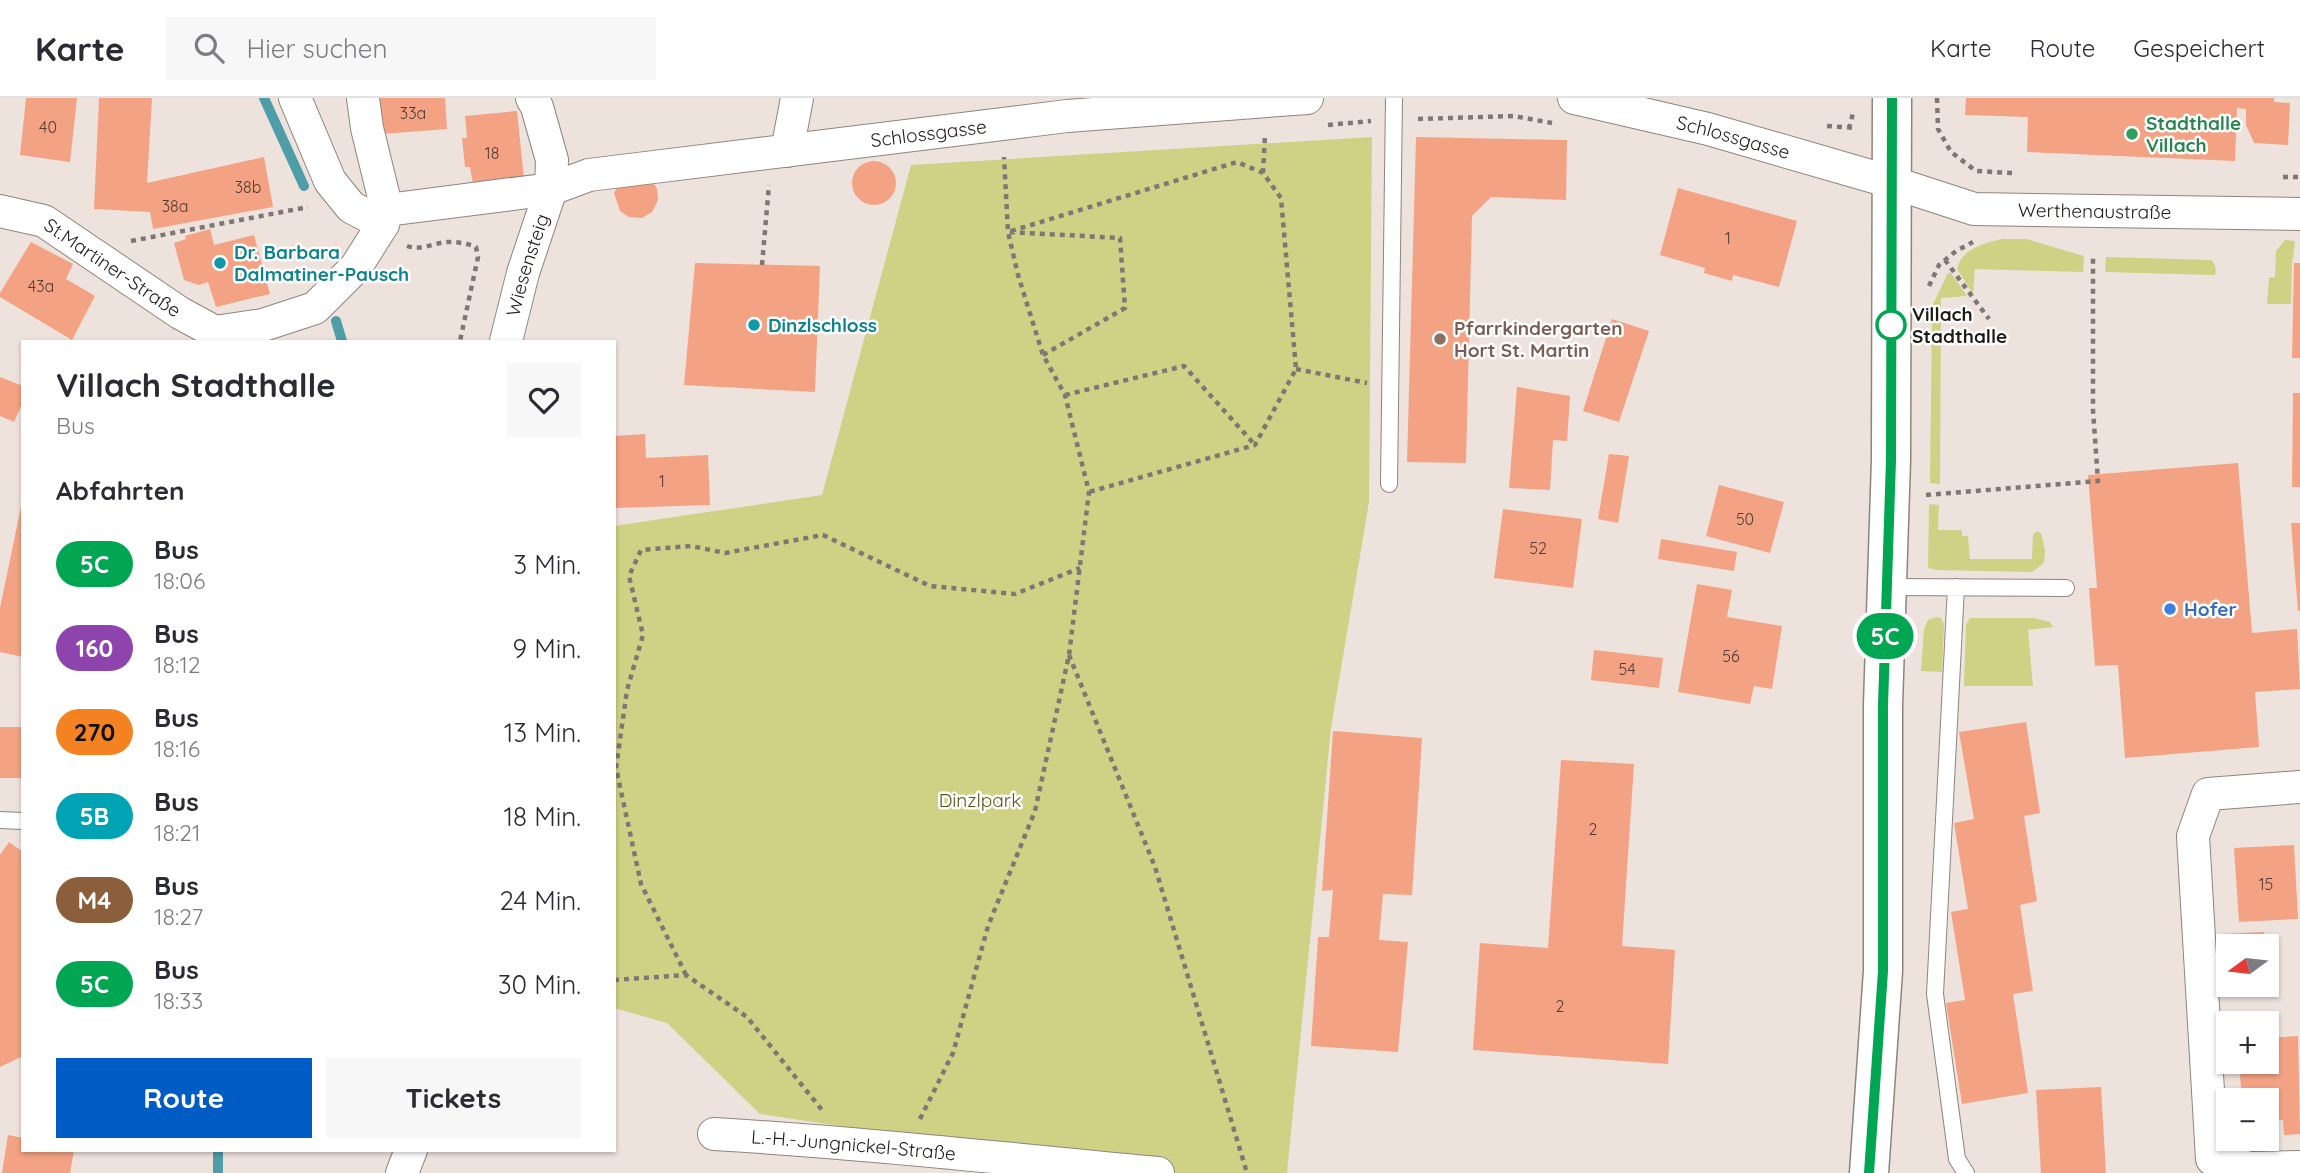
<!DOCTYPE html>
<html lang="de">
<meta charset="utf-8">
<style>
body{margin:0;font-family:Quicksand,sans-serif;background:#f7f7f7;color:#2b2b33;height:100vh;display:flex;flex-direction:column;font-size:26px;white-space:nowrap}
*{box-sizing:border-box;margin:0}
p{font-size:23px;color:#7c7c81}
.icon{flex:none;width:38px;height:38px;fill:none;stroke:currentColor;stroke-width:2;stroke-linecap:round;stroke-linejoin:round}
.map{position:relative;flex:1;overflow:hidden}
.drawer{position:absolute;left:21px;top:242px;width:595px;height:812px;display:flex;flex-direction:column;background:#fff;border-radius:0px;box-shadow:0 2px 5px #0004}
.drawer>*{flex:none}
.badge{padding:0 14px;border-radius:23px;font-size:24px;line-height:46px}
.needle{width:46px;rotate:255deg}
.tools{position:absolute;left:2216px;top:836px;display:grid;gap:14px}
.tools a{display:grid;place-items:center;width:63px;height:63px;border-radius:0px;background:#fff;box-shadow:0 2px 5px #0004;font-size:35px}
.map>.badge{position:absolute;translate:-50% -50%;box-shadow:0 0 0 4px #fff}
h2{padding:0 35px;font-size:26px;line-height:63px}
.round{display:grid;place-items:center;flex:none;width:74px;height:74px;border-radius:0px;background:#f7f7f7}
.headline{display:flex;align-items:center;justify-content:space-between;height:119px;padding:0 35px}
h1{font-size:33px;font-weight:700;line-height:52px}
.primary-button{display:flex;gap:14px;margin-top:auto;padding:14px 35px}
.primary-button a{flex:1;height:80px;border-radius:0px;background:#005cc5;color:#fff;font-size:28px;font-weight:700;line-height:80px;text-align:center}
.primary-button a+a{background:#f7f7f7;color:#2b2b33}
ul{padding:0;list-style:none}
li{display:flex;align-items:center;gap:21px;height:84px;padding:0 35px}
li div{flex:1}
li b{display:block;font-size:26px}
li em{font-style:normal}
li .badge{min-width:77px;font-weight:700;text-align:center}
header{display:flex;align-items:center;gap:42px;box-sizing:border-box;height:98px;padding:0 35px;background:#fff;border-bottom:2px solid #e1e1e2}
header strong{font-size:33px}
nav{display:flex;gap:38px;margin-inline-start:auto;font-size:24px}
.search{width:490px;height:63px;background:#f7f7f7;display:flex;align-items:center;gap:18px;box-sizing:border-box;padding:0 24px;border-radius:0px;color:#7c7c81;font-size:26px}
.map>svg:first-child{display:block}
.green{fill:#cfd285}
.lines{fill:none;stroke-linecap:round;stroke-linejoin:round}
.stream{stroke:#4e9da7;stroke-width:10}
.building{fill:#f3a383}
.service-casing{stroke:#8e847f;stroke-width:18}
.minor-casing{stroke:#8e847f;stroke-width:34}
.secondary-casing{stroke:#8e847f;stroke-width:41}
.path{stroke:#7f7774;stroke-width:4.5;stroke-dasharray:5 5;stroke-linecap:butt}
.service{stroke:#fff;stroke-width:16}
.minor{stroke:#fff;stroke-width:32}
.secondary{stroke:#fff;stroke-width:38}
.line-casing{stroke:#fff;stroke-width:16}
.line{stroke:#00a651;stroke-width:10}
.leisure-dot{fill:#2e9e5b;stroke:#fff;stroke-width:2.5}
.culture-dot{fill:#0f9aa8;stroke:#fff;stroke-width:2.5}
.stop-dot{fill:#fff;stroke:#00a651;stroke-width:3.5}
.education-dot{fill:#8d6e63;stroke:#fff;stroke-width:2.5}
.shop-dot{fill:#3f7fe0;stroke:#fff;stroke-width:2.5}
.labels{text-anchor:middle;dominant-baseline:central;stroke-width:5;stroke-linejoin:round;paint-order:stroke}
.number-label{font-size:16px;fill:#533c33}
.leisure-label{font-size:19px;font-weight:bold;fill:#27864d;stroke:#fff;text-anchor:start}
.street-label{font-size:19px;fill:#1e1a18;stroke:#fff}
.culture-label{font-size:19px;font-weight:bold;fill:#0d838f;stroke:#fff;text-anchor:start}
.stop-label{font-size:19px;font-weight:bold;fill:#1e1a18;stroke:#fff;text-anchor:start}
.education-label{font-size:19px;font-weight:bold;fill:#785e54;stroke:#fff;text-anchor:start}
.shop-label{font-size:19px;font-weight:bold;fill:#366cbe;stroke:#fff;text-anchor:start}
.park-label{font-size:19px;fill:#56571a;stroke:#fff}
</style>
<header>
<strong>Karte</strong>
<div class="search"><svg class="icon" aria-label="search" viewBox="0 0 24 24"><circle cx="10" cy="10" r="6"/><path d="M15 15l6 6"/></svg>Hier suchen</div>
<nav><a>Karte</a><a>Route</a><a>Gespeichert</a></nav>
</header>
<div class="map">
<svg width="2300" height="1075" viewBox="0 0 2300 1075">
<rect width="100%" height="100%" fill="#eee2dd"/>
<!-- green -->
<path class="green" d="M1372,39L1369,404L1331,630L1287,1075H1150L760,1016L667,925L614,910V428L822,397L911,67Z
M2002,141H2026L2084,158L2083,174L1975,171L1973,196L1957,171C1961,151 1985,145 2002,141Z
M2285,142L2295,143L2292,166L2291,206H2267L2269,180L2275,179L2276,153Z
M2106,159L2211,162C2215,165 2217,171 2215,177L2105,174Z
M1948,175H1951L1967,198L1941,200L1940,386L1930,385L1932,220L1933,206Z
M1929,406L1939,407L1938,432H1962V438H1968L1970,461H2032L2033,436L2037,433L2041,435L2045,452L2044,465L2032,474L1938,472L1928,470Z
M1937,519L1941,520L1944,526L1942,574L1921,573L1924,531L1928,522Z
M1970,520H2034L2050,524L2053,529L2028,532L2033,588H1964L1966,527Z"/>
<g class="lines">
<!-- stream -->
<path class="stream" d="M264,0L304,88
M336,223L342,243
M218,1075V1052"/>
</g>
<!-- building -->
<path class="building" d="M26,0H77L70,64L20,57Z
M99,0H152L147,85L264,59L273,109L153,131L150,114L94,111Z
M379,0H445L447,31L382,36Z
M1966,0H2274V4L2290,5L2288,47L2254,45L2246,27V11L2237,10L2235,63L2027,54L2028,19L1965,17Z
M517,13L524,81L473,86L470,69H465L462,40H467L465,18Z
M1416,39L1567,42L1566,102L1491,99L1472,118L1466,365L1407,364Z
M852 85a22 22 0 1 1 44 0a22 22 0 1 1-44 0Z
M622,81L651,82L657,90L658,102L652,114L642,120L629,119L620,113L614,95Z
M1678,90L1797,123L1779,189L1733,177L1732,183L1704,175L1705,170L1660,157Z
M210,131L214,147L254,137L270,196L216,209L208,184L199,187L184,182L174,145L186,141L185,138Z
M31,144L73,166L66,181L95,198L72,242L0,199V195Z
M695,165L820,168L815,294L684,287Z
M2294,165H2300V260H2292Z
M1612,221L1649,233L1619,324L1583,313Z
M0,279L23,288V304L14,324L0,318Z
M1517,289L1570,298L1567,343L1553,342L1550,392L1509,390Z
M2293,295H2300V389H2292Z
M645,336L646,360L708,357L710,407L614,410V338Z
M1609,356L1629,358L1618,425L1598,421Z
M2238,365L2252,535L2297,531L2300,591L2255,594L2259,649L2125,660L2118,567L2095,568L2089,490H2097L2088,377Z
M1719,387L1784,404L1770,455L1706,438Z
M22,404H23V559L0,554V510Z
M1503,411L1582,421L1573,490L1494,480Z
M2291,425H2300V513H2298Z
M1661,441L1737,454L1734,473L1658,461Z
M1697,486L1732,492L1727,519L1782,528L1772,591L1754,588L1750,606L1678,594Z
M1594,552L1663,560L1659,590L1591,582Z
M2026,624L2040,715L2024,718L2037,803L2020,807L2033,893L2013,896L2028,995L1962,1006L1946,905L1965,902L1951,814L1968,811L1954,725L1974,721L1959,634Z
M0,629H22V680H0Z
M1333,633L1422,640L1412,797L1383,796L1379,842L1408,844L1398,954L1311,948L1318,839H1329L1333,792L1322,793Z
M1561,662L1634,666L1622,848L1675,852L1668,966L1473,952L1480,845L1548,850Z
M9,744L23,754V958L0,969V757Z
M2294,747L2298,821L2239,824L2234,750Z
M2264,834V849H2228V881H2225L2223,836Z
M2298,938L2300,1036L2284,1037L2283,1022L2266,1023V1003H2242L2239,964H2266V940Z
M2101,989L2106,1075H2041L2036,992Z
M8,1037L23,1040V1052H74L70,1075H2Z"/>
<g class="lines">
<!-- service casing -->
<g class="service-casing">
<path id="service" d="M1389,386L1394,0
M1886,489L2066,490
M1956,489L1935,896L1957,1061L1966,1075
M0,722L23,723"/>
</g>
<!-- minor casing -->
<g class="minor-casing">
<g id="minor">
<path d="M295,0L330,83L351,109L383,126"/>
<path id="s1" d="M1574,0L1708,31L1891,84L1974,111L2300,116"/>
<path d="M787,53L797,0"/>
<path id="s2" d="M387,112L551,91L589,77L1067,18L1307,0"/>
<path id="s3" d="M0,113L44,123L180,215L215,234L263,227L315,210L356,169L383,126L387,112L367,30L363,0"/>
<path id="s4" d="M506,243L523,175L551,91L552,62L537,9L532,0"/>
<path d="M2300,689L2208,696L2193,738L2212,1061L2251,1070L2300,1069"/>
<path id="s5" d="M714,1036C863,1045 1010,1061 1158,1075"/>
<path d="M402,1075L411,1052"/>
</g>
</g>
<!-- secondary casing -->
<g class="secondary-casing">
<path id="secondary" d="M1869,1075L1883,873V607L1891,362L1892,0"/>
</g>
<!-- path -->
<path class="path" d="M1937,0L1938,31L1951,54L1976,73L2012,75
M1418,21L1514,18L1552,25
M1328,27L1371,23
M1827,28L1856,30
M1849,31L1853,15
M1263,75L1265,37
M2283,79H2300
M131,143L308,109
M407,148C420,153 434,145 447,144C457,144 467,145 476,149L478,159L460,243
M1945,162L1989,221
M762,167L769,87
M1929,188L1939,167L1956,153L1973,144
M1043,257L1125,210L1120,140L1008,134L1237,64L1263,75L1281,100L1296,271L1255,347L1089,394
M1296,271L1367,285
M1065,297L1184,268L1255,347
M1926,397L2098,383L2093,312V156
M1069,557L1155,769L1247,1075
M686,877L641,786L616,670L627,592L643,537L629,478L641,452L691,448L725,455L823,437L930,488L1015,496L1080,470
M614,882L686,877L747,919L822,1012
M920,1021L953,955L988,828L1035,713L1069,557L1089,394L1065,297L1043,257L1018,177L1008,134L1004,59"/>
<!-- service -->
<use href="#service" class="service"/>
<!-- minor -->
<use href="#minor" class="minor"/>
<!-- secondary -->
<use href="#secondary" class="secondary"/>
</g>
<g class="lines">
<!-- line casing -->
<g class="line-casing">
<path id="line" d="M1869,1075L1883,873V607L1891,362L1892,0"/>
</g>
<!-- line -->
<use href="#line" class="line"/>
</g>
<!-- markers -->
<circle class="leisure-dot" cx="2132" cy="36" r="7"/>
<g class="culture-dot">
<circle cx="220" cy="165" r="7"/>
<circle cx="754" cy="227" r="7"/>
</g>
<circle class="stop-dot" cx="1891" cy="227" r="14"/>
<circle class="education-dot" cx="1440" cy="241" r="7"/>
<circle class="shop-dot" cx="2170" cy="511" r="7"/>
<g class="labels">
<!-- number labels -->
<g class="number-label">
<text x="413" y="15">33a</text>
<text x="48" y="29">40</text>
<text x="492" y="55">18</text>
<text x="248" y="89">38b</text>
<text x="175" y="108">38a</text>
<text x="1728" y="140">1</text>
<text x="41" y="188">43a</text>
<text x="662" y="383">1</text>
<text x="1745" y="421">50</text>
<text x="1538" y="450">52</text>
<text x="1731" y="558">56</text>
<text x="1627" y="571">54</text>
<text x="1593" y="731">2</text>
<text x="2266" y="786">15</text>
<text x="1560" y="908">2</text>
</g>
<!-- leisure labels -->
<g class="leisure-label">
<text x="2146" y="25">Stadthalle<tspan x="2146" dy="22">Villach</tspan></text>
</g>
<!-- street labels -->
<g class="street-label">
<text stroke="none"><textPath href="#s2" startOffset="548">Schlossgasse</textPath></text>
<text stroke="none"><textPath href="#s1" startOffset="164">Schlossgasse</textPath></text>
<text stroke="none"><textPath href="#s1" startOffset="536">Werthenaustraße</textPath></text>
<text stroke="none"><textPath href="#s4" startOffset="79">Wiesensteig</textPath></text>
<text stroke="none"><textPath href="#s3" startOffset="128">St.Martiner-Straße</textPath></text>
<text stroke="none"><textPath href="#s5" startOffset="140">L.-H.-Jungnickel-Straße</textPath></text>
</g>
<!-- culture labels -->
<g class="culture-label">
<text x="234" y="154">Dr. Barbara<tspan x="234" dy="22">Dalmatiner-Pausch</tspan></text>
<text x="768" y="227">Dinzlschloss</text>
</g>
<!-- stop labels -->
<g class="stop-label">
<text x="1912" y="216">Villach<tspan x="1912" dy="22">Stadthalle</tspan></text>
</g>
<!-- education labels -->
<g class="education-label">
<text x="1454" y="230">Pfarrkindergarten<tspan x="1454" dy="22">Hort St. Martin</tspan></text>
</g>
<!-- shop labels -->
<g class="shop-label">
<text x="2184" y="511">Hofer</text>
</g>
<!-- park labels -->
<g class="park-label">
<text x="980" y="702">Dinzlpark</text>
</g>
</g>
</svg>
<div class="tools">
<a><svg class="needle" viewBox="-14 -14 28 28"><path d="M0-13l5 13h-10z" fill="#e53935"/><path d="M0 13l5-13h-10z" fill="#7c7c81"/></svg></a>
<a>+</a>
<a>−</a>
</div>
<b class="badge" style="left:1885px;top:538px;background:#00a651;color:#fff">5C</b>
<section class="drawer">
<div class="headline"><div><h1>Villach Stadthalle</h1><p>Bus</p></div><a class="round"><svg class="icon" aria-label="heart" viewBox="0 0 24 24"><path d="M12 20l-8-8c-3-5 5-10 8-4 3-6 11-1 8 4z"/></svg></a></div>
<h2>Abfahrten</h2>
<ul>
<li><span class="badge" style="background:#00a651;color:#fff">5C</span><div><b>Bus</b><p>18:06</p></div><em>3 Min.</em></li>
<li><span class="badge" style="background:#8e44ad;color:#fff">160</span><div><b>Bus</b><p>18:12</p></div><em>9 Min.</em></li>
<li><span class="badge" style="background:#f58220;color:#111">270</span><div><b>Bus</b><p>18:16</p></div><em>13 Min.</em></li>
<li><span class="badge" style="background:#00a3b4;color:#fff">5B</span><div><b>Bus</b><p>18:21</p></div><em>18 Min.</em></li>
<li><span class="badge" style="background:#8b5e3c;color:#fff">M4</span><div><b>Bus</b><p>18:27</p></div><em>24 Min.</em></li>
<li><span class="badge" style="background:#00a651;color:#fff">5C</span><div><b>Bus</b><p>18:33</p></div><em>30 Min.</em></li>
</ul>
<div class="primary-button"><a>Route</a><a>Tickets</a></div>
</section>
</div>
